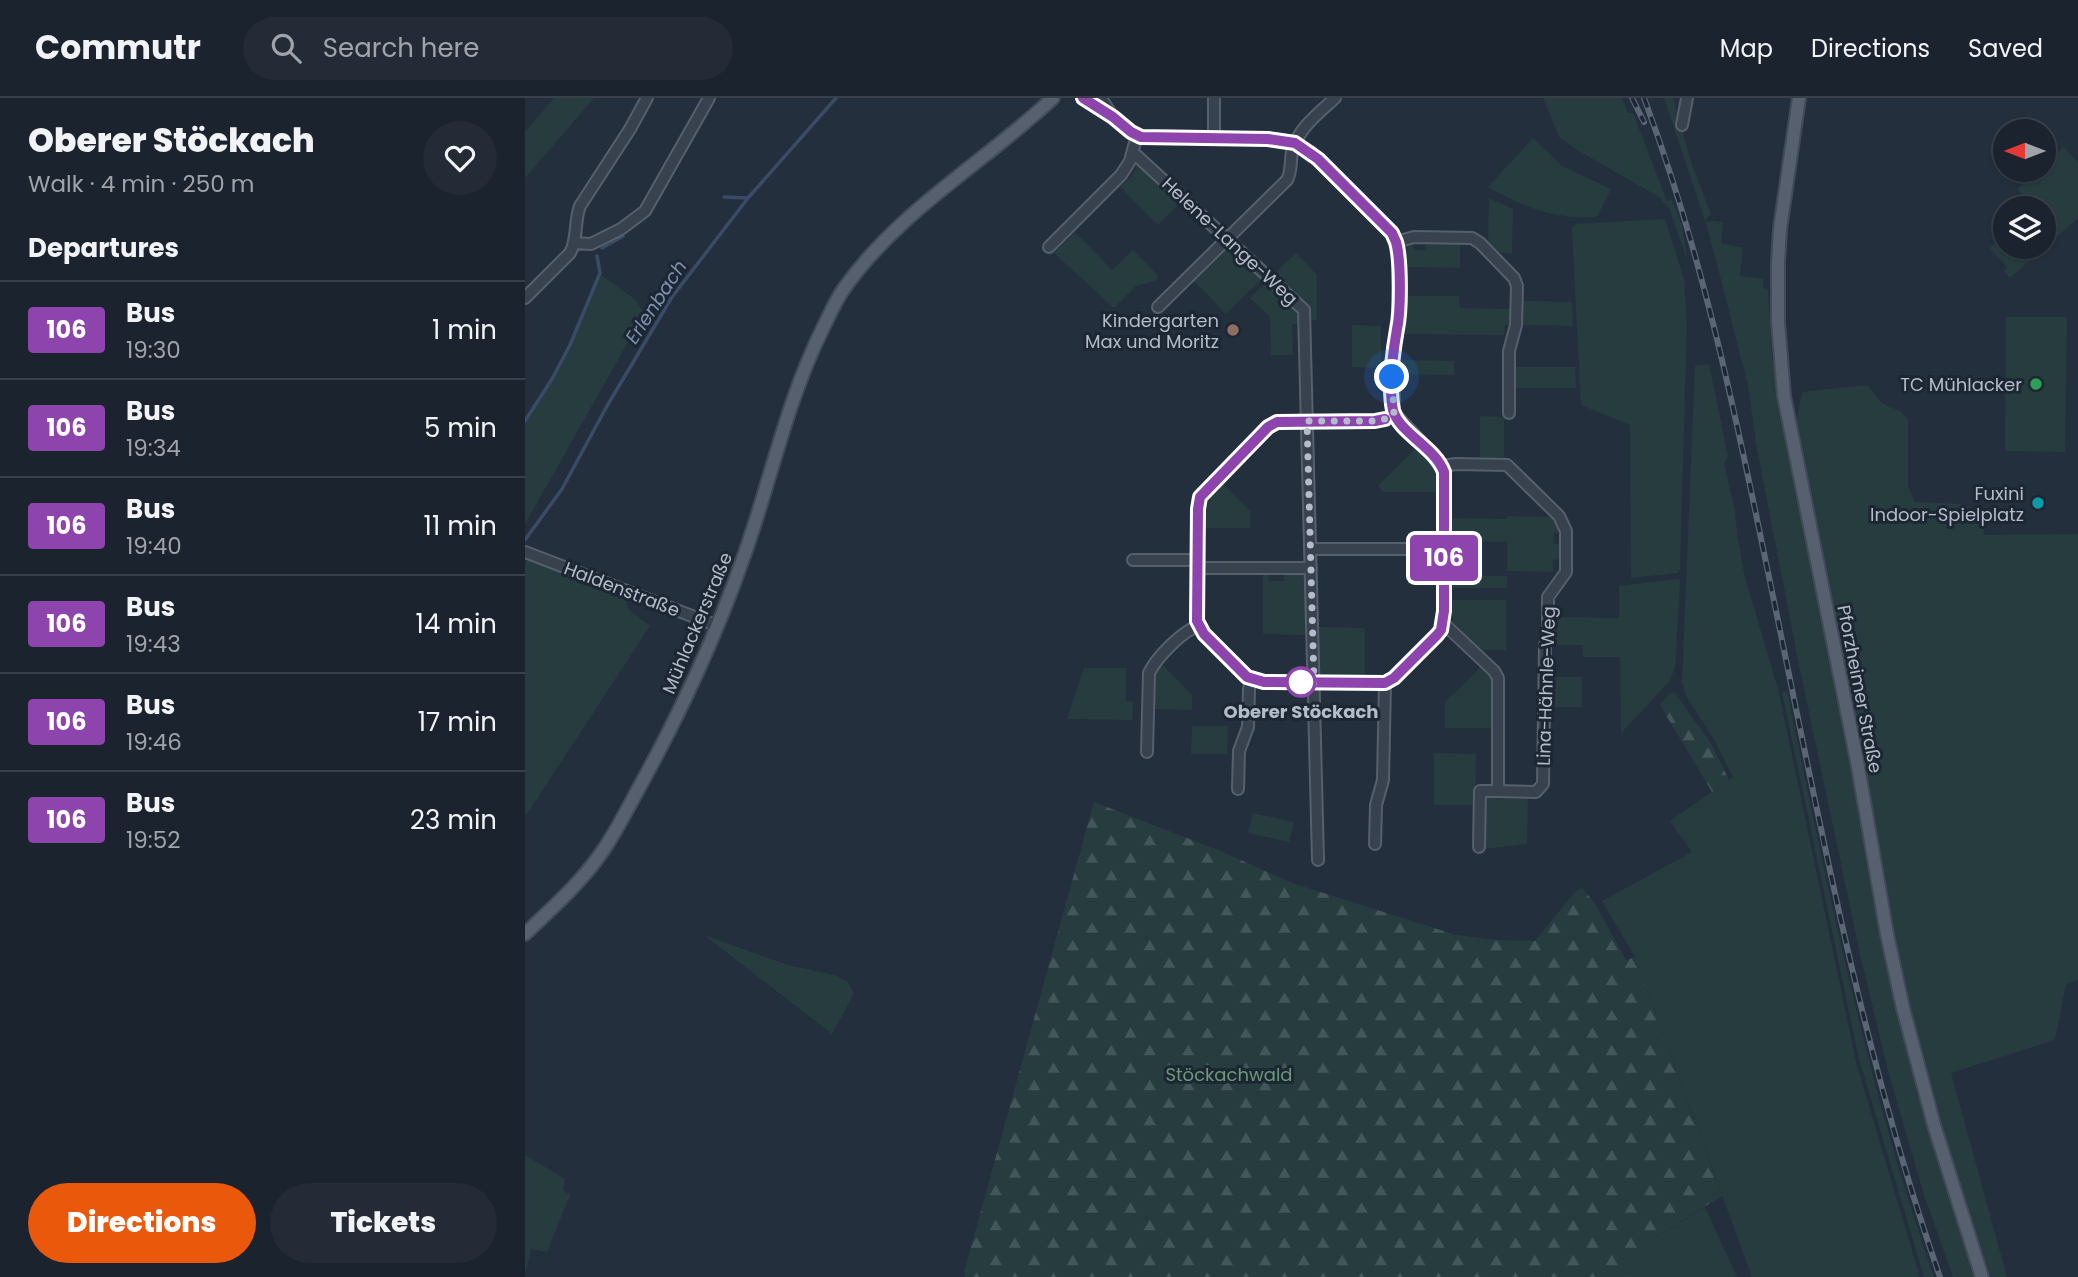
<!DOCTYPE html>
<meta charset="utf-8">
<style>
body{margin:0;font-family:Poppins,sans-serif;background:#242b36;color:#f1f3f6;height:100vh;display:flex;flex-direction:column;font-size:26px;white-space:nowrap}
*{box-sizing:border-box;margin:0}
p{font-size:23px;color:#a0a4aa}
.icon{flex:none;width:38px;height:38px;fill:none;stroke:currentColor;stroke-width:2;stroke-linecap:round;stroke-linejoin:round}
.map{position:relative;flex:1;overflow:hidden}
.details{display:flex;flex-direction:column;background:#1b232e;width:525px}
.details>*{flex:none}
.badge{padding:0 14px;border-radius:5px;font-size:24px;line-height:46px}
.needle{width:46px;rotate:270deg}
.fabs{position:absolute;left:1468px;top:21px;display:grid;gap:14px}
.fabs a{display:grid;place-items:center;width:63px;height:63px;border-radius:50%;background:#1b232e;box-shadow:0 2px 5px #0004,0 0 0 2px #39404a;font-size:35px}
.you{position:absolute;width:35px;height:35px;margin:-18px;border:5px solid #fff;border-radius:50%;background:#1a73e8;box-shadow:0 0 0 10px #1a73e833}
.map>.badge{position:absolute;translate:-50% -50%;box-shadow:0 0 0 4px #fff}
h2{padding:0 28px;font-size:26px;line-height:63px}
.round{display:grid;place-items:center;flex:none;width:74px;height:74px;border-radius:37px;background:#242b36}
.headline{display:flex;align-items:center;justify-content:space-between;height:119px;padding:0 28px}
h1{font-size:33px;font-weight:800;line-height:52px}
.action{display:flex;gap:14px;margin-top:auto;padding:14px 28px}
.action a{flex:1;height:80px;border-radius:42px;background:#ea580c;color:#fff;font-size:28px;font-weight:800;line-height:80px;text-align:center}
.action a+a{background:#242b36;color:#f1f3f6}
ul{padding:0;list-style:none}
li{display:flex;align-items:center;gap:21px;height:98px;padding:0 28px;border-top:2px solid #39404a}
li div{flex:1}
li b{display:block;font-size:26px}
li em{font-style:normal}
li .badge{min-width:77px;font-weight:700;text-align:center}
header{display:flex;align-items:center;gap:42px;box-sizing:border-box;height:98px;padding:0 35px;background:#1b232e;border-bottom:2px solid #39404a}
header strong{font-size:33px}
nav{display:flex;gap:38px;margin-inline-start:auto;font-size:24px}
.search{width:490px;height:63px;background:#242b36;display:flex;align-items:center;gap:18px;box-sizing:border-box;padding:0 24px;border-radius:38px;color:#a0a4aa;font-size:26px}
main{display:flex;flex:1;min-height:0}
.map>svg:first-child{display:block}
.green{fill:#263c3f}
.forest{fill:url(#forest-firs)}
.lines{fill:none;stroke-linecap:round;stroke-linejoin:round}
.stream{stroke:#394c67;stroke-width:3.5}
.minor-casing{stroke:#565f6c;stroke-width:14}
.major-casing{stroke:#414a57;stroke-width:16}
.minor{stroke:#38414e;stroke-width:10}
.major{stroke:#56606e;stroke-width:12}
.rail-casing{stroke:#5a6575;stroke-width:6}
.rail{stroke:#1d2633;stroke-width:3.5;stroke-dasharray:10;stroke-linecap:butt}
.line-casing{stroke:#fff;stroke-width:16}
.line{stroke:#8e44ad;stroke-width:10}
.walk{stroke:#b4bcc9;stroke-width:7;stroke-dasharray:0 12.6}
.education-dot{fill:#8d6e63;stroke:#1d2633;stroke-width:2.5}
.leisure-dot{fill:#2e9e5b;stroke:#1d2633;stroke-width:2.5}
.culture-dot{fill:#0f9aa8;stroke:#1d2633;stroke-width:2.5}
.stop-dot{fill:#fff;stroke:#8e44ad;stroke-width:3.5}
.labels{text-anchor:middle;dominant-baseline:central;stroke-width:6;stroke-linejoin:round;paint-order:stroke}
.street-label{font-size:18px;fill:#b4bcc9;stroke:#1d2633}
.poi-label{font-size:18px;fill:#b4bcc9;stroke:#1d2633;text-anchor:end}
.stop-label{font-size:18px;font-weight:bold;fill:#b4bcc9;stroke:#1d2633}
.park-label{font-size:18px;fill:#6b9a76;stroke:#1d2633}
.water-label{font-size:19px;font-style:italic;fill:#7c92b1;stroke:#1d2633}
</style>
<header>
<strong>Commutr</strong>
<div class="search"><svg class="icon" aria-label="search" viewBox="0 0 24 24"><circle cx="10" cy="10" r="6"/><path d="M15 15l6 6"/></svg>Search here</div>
<nav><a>Map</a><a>Directions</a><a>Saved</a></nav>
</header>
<main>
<section class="details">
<div class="headline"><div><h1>Oberer Stöckach</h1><p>Walk · 4 min · 250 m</p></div><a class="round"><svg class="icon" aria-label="heart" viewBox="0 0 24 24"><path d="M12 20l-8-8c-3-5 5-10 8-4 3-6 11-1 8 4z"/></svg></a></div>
<h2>Departures</h2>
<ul>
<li><span class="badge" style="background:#8e44ad;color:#fff">106</span><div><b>Bus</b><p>19:30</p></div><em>1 min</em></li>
<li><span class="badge" style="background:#8e44ad;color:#fff">106</span><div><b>Bus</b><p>19:34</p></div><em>5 min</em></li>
<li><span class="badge" style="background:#8e44ad;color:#fff">106</span><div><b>Bus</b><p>19:40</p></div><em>11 min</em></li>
<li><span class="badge" style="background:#8e44ad;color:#fff">106</span><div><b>Bus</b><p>19:43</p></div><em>14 min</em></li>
<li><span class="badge" style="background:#8e44ad;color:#fff">106</span><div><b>Bus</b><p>19:46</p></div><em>17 min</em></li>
<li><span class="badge" style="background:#8e44ad;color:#fff">106</span><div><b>Bus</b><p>19:52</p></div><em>23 min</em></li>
</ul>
<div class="action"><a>Directions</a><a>Tickets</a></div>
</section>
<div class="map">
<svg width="1553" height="1179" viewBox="0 0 1553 1179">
<defs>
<pattern id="forest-firs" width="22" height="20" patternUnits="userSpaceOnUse" patternTransform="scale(1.75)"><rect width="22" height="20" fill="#263c3f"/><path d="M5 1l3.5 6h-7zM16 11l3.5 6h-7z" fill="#435659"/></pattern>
</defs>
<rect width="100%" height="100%" fill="#242f3e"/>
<!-- green -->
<path class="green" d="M29,0H69L0,80V34Z
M1018,0H1097L1103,15H1108L1142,103L1147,102L1157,127L1162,161L1144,110L1134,99L1052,52L1034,39Z
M1139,0H1148L1166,64L1186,116L1180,122Z
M1008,40L1037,68L1086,91L1072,119C1031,122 997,109 963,89Z
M1539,49L1553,65V120L1485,180L1479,173L1482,169L1465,150L1480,137V149H1519V110H1509L1492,91L1514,72H1519V67Z
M613,66L655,105L633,127L595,89L606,79Z
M964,100L988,111L987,156L973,154L963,146Z
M1140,121L1159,181L1162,224L1155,471L1152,475L1106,480L1105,327L1056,307L1047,130L1050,126Z
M1190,123L1198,125L1196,145L1218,150L1215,178L1238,181V190L1243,191L1247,257L1258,328L1327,667L1354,831L1384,961L1410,1057L1450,1179H1428L1399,1097L1363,973L1335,856L1274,567L1231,346L1223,287L1181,124Z
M550,134L587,172L608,152L634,179L630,183L611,188L589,210L529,155Z
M887,144L889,152H900L901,144H935V170L880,169V152Z
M702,148L738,180L701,216L668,182Z
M771,155L792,177V222H785L784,210L748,177Z
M76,177L111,202L119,216L0,426V326L28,282L46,247Z
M741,184L775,214V226H767L768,257H746L745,219L725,200Z
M880,198H934L935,210L987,211V227H980L979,237L880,236Z
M996,203L1047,204L1048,228L996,227Z
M1481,219H1542L1540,354L1480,353Z
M827,227L856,228V270L827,269Z
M875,262L929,263V277L875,276Z
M1184,266L1203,359L1199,365L1210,414L1213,442L1220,479L1254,595L1331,964L1395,1179H1227L1110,859L1077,803L1167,754L1145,723L1208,679L1190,643L1161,598L1157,584L1170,268Z
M988,269H1050L1051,290H987Z
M1342,287L1357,305L1375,313L1383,321V388L1390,404L1434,406L1456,414L1459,437L1553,436V882L1541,886L1530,942L1426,975L1482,1179H1466L1423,1051L1385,907L1361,789L1339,661L1271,326L1277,294Z
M955,318L979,319V361H955Z
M891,350L911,372L912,394H858L853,388Z
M697,385L725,413V430H680C680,410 682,400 697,385Z
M982,418L1029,419L1036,434L1029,435L1028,446H1036V461L1028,462V474L982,473V444L927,443V420L982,421Z
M3,461L100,499L103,511L125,528L2,716L0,714V466Z
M738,475H743L744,483H759V475H781L782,537L738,536Z
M926,478H982V490H926Z
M1152,481L1155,482L1150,570L1144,584L1096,635L1095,559H1058L1057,547H1028V519L1094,520V488Z
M926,502H981V552H954L928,525Z
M792,529L840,530V578L793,577Z
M636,565L667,597V612L626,611L627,580Z
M957,568C973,585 968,608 968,630H920V604Z
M559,570H601V603L608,604V622L542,621Z
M1023,579H1057V609H1023Z
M1262,593C1303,791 1342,988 1409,1179H1399L1334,961L1257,594Z
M667,628H703L702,656H666Z
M909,655L951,656L950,707H909Z
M959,698H1003L1002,746L959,751Z
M728,715L769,724L764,744L723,735Z
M179,837L263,867L309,877L323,884L329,895L307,936Z
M0,1057L40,1081L38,1092L45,1097L22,1154L6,1151L0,1177Z
M1180,1109L1212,1179H1104L1098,1159Z"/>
<!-- forest -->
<path class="forest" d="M1149,594L1185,644L1204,682L1187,694L1135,607L1144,596Z
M569,704L698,754L767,785L931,837L971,842L1010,843L1050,794L1057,790L1069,804L1101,862L1110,859L1197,1098L1098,1159L1104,1179H440L439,1174Z"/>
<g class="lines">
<!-- stream -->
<path class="stream" d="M199,99L223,100
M77,150L98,138
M0,323L27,281L45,247L75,175L72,158
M0,442L37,391L82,308L147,199L223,100L311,0"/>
<!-- minor casing -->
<g class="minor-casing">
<path id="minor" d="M558,0L588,19L606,34L616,39L752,41L770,45L786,54L867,135L873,154V230L868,251L869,315L911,359L919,374V513L916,532L912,537L869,580L860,585L739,584L722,579L679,536L672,523L673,411L675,399L743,329L752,324L850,323L860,321L869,315
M576,0L586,16
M1157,27L1162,0
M689,40V0
M608,56L612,58L779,212L793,762
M871,144L889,139L947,140L955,145L989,180L992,188L991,227L984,253V315
M49,145L66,146L96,131L120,113L184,0
M524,149L596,77L605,63L612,37
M0,200L45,155C53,141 49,123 55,108L105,31L122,0
M633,209L762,82C767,73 765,64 767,54C773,30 793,16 810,0
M917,368L931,366L982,367L1034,418L1041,433V474L1023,499V537L1020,547L1018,686L1011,694L973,693V580L969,573L918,525
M785,451H919
M0,454L193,528
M608,462H672
M672,470H786
M622,654L624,575C631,560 658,532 674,528
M713,691L714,653L723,629L724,591L726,581
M850,746L851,707L858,682L860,585
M954,749L955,693H973"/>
</g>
<!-- major casing -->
<g class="major-casing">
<path id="major" d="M1274,0L1255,131L1253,165V224L1259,298L1332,663L1362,836L1378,910L1409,1027L1457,1179
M0,836C28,809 58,783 79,751C95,727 107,702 121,677C165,596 202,513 230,425C251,359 267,292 298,230C304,218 310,204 318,192C373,113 459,65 528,0"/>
</g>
<!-- minor -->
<use href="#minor" class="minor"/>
<!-- major -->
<use href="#major" class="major"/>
<!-- rail casing -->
<g class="rail-casing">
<path id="rail" d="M1107,0L1119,24
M1119,0C1175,150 1207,299 1239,455C1290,698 1333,944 1415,1179"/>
</g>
<!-- rail -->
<use href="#rail" class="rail"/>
</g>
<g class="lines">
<!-- line casing -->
<g class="line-casing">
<path id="line" d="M558,0L588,19L606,34L616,39L743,41L770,45L793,61L867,135L871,144C876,161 876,213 872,231C868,254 863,288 868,312C874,335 910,349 919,374V513L916,532L912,537L869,580L860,585L739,584L722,579L679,536L672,523L673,411L675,399L743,329L752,324L850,323L860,321"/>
</g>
<!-- line -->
<use href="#line" class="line"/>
<!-- walk -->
<path class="walk" d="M776,584L789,585L782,323H850L860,321L869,316L867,279"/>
</g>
<!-- markers -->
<circle class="education-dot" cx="708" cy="232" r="7"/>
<circle class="leisure-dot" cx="1511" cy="286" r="7"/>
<circle class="culture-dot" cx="1513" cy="405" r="7"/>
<circle class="stop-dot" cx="776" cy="584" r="14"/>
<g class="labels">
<!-- street labels -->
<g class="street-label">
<text transform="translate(705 143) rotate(43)">Helene-Lange-Weg</text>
<text transform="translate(97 491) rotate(21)">Haldenstraße</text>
<text transform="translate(172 525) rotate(-67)">Mühlackerstraße</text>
<text transform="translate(1021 588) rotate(-88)">Lina-Hähnle-Weg</text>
<text transform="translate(1335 591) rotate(79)">Pforzheimer Straße</text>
</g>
<!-- poi labels -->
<g class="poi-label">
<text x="694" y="222">Kindergarten<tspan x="694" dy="21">Max und Moritz</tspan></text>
<text x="1497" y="286">TC Mühlacker</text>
<text x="1499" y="395">Fuxini<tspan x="1499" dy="21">Indoor-Spielplatz</tspan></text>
</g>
<!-- stop labels -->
<g class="stop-label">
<text x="776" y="613">Oberer Stöckach</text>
</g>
<!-- park labels -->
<g class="park-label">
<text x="704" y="976">Stöckachwald</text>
</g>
<!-- water labels -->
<g class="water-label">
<text transform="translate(131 204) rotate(-57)">Erlenbach</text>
</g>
</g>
</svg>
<div class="fabs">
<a><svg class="needle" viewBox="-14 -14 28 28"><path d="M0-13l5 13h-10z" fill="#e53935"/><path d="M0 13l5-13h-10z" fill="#a0a4aa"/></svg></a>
<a><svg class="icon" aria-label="layers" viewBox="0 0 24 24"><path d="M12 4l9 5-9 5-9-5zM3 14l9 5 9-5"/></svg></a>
</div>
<div class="you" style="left:867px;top:279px"></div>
<b class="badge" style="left:919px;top:460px;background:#8e44ad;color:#fff">106</b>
</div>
</main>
